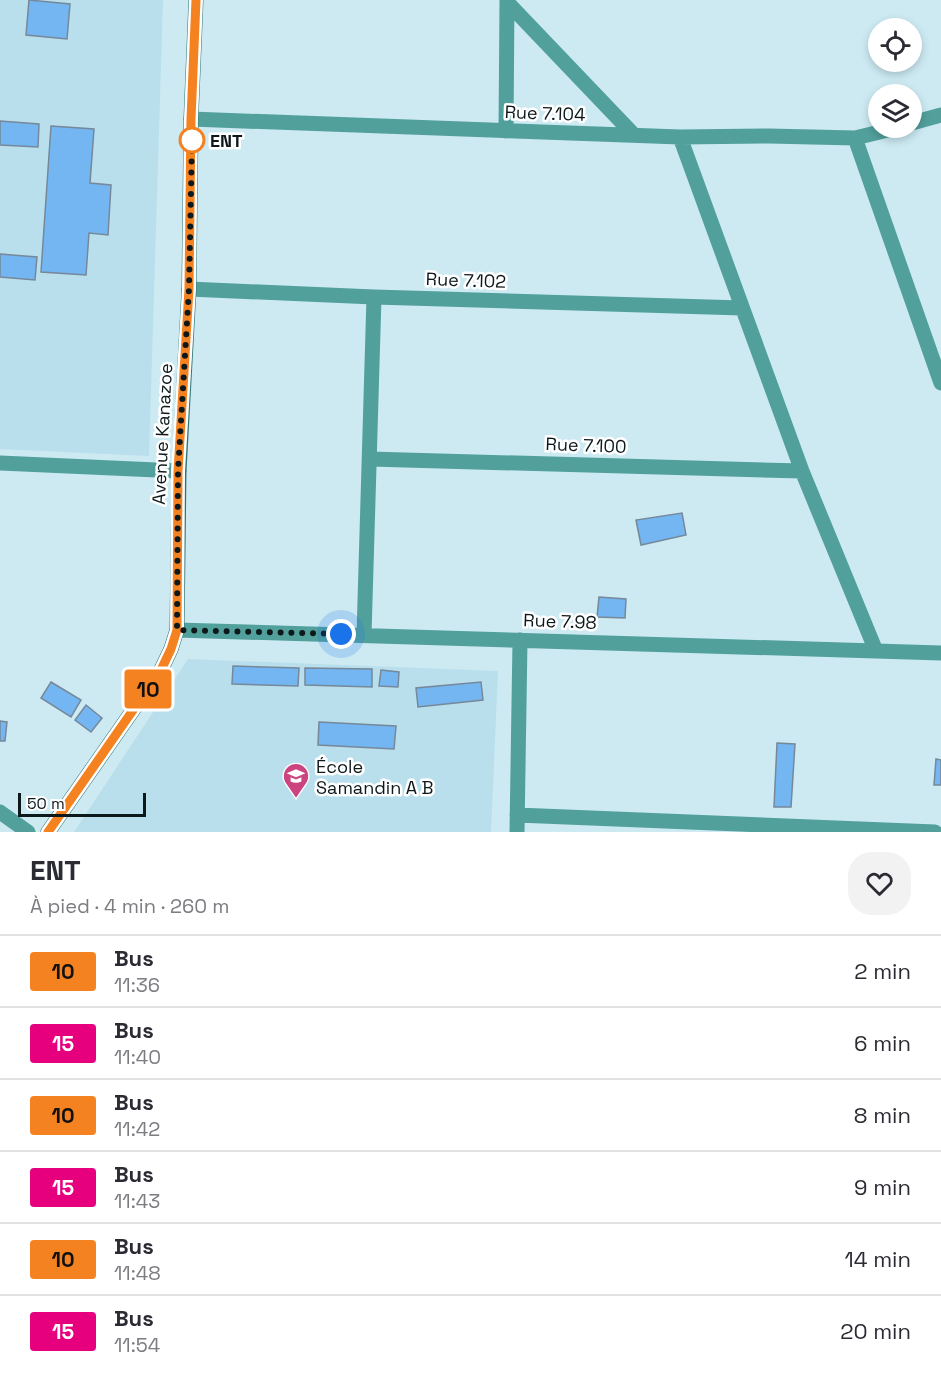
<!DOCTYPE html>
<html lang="fr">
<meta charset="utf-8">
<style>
body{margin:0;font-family:"Space Grotesk",sans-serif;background:#f2f2f3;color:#2b2b33;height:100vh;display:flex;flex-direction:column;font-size:22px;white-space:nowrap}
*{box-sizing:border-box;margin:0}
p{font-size:20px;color:#7c7c81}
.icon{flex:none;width:33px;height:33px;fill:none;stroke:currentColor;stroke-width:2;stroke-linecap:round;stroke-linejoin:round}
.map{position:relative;height:832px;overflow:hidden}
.sheet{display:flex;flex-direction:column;background:#fff;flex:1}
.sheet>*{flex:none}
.badge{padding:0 12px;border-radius:4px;font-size:21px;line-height:39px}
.buttons{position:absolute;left:868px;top:18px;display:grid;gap:12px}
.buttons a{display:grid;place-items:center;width:54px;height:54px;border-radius:50%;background:#fff;box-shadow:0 3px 9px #0003;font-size:30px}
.scale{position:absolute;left:18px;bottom:15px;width:128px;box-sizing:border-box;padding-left:6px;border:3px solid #0d181b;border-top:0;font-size:16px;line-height:21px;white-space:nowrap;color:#0d181b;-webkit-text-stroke:4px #fff;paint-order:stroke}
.you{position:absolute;width:30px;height:30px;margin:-15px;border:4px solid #fff;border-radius:50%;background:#1a73e8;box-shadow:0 0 0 9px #1a73e833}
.map>.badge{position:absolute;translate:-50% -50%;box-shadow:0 0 0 3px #fff}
.round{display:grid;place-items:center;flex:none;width:63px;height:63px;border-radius:24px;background:#f2f2f3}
.summary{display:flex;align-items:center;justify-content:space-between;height:102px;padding:0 30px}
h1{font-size:28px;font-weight:700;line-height:45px}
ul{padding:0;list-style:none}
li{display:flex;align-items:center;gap:18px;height:72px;padding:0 30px;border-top:2px solid #e1e1e2}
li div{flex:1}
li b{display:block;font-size:22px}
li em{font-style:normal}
li .badge{min-width:66px;font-weight:700;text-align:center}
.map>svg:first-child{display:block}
.built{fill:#b9dfec}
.building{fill:#73b6f2;stroke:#768899;stroke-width:1.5}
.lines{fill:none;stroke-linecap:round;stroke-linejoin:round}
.street{stroke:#52a09c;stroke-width:15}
.secondary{stroke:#307573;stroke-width:15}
.line-casing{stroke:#fff;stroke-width:14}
.line{stroke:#f58220;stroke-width:9}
.walk{stroke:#0d181b;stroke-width:6;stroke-dasharray:0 10.8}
.stop-dot{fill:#fff;stroke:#f58220;stroke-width:3}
.labels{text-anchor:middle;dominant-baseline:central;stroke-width:5;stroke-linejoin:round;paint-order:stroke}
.street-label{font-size:18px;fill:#0d181b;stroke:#fff}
.stop-label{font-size:18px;font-weight:bold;fill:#0d181b;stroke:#fff;text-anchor:start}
.poi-label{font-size:18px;fill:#0d181b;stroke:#fff;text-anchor:start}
</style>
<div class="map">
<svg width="941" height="832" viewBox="0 0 941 832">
<rect width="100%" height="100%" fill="#cdeaf3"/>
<!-- built -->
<path class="built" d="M0,0H163L149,456L0,449Z
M188,659L498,671L491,832H74Z"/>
<!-- building -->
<path class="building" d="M29,0L70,4L67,39L26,35Z
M0,121L39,124L38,147L0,145Z
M51,126L94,129L90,183L111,185L108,235L89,233L86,275L41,272Z
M0,254L37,257L35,280L0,277Z
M682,513L686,535L641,545L636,520Z
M599,597L626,599L625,618L597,617Z
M233,666L299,668L298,686L232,684Z
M305,668L372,669V687L305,685Z
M381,670L399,672L398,687L379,686Z
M51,682L81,700L71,717L41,698Z
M481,682L483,700L418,707L416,688Z
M86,705L102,718L91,732L75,720Z
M0,721L7,722L5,741H0Z
M319,722L396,726L394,749L318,745Z
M777,743L795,744L791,807H774Z
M936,759L941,760V785H934Z"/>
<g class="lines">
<!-- street -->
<path class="street" d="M507,2L634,135
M191,119L680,137L769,136L855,138L896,128
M912,123L941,115
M506,131L507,0
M680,137L802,471L876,651
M855,138L941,383
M189,289L374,297L742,308
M370,459L802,471
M0,463L179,471
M177,630L941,653
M364,635L374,297
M0,812L28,832
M517,815L935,832
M517,832L520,640"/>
<!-- secondary -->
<path class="secondary" d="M48,832L161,670L171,649L177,630L179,471L189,289L191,119L196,0"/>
</g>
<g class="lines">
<!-- line casing -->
<g class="line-casing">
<path id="line" d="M48,832L161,670L171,649L177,630L178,471L189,289L191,119L196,0"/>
</g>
<!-- line -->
<use href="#line" class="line"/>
<!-- walk -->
<path class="walk" d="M192,140L189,289L178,471L177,630L341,634"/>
</g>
<!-- icons -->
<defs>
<g id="school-pin" transform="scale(1.35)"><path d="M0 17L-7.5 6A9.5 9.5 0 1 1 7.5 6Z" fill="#cb437f" stroke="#fff"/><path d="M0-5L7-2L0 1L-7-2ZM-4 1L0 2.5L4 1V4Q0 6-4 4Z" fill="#fff"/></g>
</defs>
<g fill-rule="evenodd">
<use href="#school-pin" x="296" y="776"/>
</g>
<!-- markers -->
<circle class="stop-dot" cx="192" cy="140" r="12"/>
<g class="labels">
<!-- street labels -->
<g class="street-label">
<text transform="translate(545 113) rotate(2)">Rue 7.104</text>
<text transform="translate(466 280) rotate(2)">Rue 7.102</text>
<text transform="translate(162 434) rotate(-87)">Avenue Kanazoe</text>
<text transform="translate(586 445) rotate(2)">Rue 7.100</text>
<text transform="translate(560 621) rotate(2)">Rue 7.98</text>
</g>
<!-- stop labels -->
<g class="stop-label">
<text x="210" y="140">ENT</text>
</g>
<!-- poi labels -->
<g class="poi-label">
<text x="316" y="766">École<tspan x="316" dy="21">Samandin A B</tspan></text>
</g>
</g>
</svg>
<div class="buttons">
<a><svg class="icon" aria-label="locate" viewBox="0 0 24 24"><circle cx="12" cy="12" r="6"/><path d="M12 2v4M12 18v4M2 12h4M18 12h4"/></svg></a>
<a><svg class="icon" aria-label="layers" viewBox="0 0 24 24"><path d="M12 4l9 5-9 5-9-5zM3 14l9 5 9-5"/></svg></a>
</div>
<div class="scale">50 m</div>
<div class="you" style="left:341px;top:634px"></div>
<b class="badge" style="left:148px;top:689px;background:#f58220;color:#111">10</b>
</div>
<section class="sheet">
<div class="summary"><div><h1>ENT</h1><p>À pied · 4 min · 260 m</p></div><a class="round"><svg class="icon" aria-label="heart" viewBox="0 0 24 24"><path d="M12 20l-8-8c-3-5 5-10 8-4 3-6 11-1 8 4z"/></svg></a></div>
<ul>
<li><span class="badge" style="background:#f58220;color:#111">10</span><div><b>Bus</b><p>11:36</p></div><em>2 min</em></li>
<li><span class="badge" style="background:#e6007e;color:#fff">15</span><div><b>Bus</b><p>11:40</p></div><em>6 min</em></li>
<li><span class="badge" style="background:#f58220;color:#111">10</span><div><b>Bus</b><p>11:42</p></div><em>8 min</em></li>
<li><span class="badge" style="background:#e6007e;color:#fff">15</span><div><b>Bus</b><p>11:43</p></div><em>9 min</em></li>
<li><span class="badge" style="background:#f58220;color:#111">10</span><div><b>Bus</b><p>11:48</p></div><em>14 min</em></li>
<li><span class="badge" style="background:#e6007e;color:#fff">15</span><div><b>Bus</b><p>11:54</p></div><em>20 min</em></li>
</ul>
</section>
